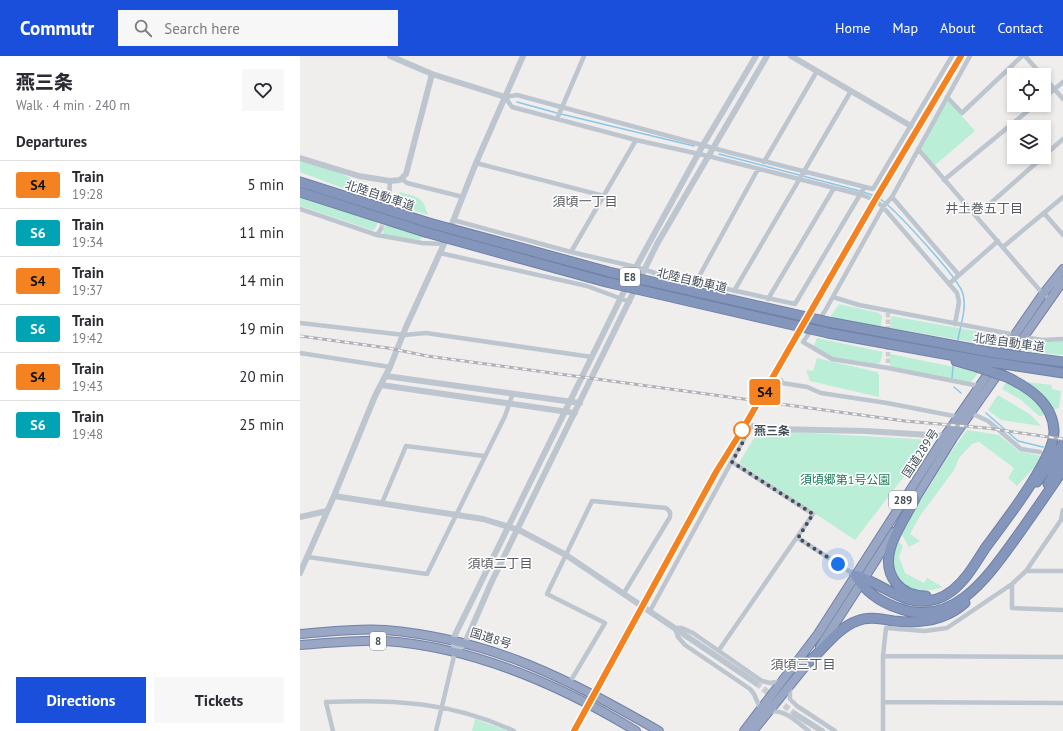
<!DOCTYPE html>
<meta charset="utf-8">
<style>
body{margin:0;font-family:"PT Sans","Noto Sans JP",sans-serif;background:#f7f7f7;color:#2b2b33;height:100vh;display:flex;flex-direction:column;font-size:15px;white-space:nowrap}
*{box-sizing:border-box;margin:0}
p{font-size:13px;color:#7c7c81}
.icon{flex:none;width:22px;height:22px;fill:none;stroke:currentColor;stroke-width:2;stroke-linecap:round;stroke-linejoin:round}
.map{position:relative;flex:1;overflow:hidden}
.sheet{display:flex;flex-direction:column;background:#fff;width:300px}
.sheet>*{flex:none}
.badge{padding:0 8px;border-radius:3px;font-size:14px;line-height:26px}
.buttons{position:absolute;left:707px;top:12px;display:grid;gap:8px}
.buttons a{display:grid;place-items:center;width:44px;height:44px;border-radius:0px;background:#fff;box-shadow:0 2px 6px #0003;font-size:20px}
.you{position:absolute;width:20px;height:20px;margin:-10px;border:3px solid #fff;border-radius:50%;background:#1a73e8;box-shadow:0 0 0 6px #1a73e833}
.map>.badge{position:absolute;translate:-50% -50%;box-shadow:0 0 0 2px #fff}
h2{padding:0 16px;font-size:15px;line-height:36px}
.round{display:grid;place-items:center;flex:none;width:42px;height:42px;border-radius:0px;background:#f7f7f7}
.head{display:flex;align-items:center;justify-content:space-between;height:68px;padding:0 16px}
h1{font-size:19px;font-weight:800;line-height:30px}
.button{display:flex;gap:8px;margin-top:auto;padding:8px 16px}
.button a{flex:1;height:46px;border-radius:0px;background:#1a4fdc;color:#fff;font-size:16px;font-weight:800;line-height:46px;text-align:center}
.button a+a{background:#f7f7f7;color:#2b2b33}
ul{padding:0;list-style:none}
li{display:flex;align-items:center;gap:12px;height:48px;padding:0 16px;border-top:1px solid #e1e1e2}
li div{flex:1}
li b{display:block;font-size:15px}
li em{font-style:normal}
li .badge{min-width:44px;font-weight:700;text-align:center}
header{display:flex;align-items:center;gap:24px;box-sizing:border-box;height:56px;padding:0 20px;background:#1a4fdc;color:#fff}
header strong{font-size:19px}
nav{display:flex;gap:22px;margin-inline-start:auto;font-size:14px}
.search{width:280px;height:36px;background:#f7f7f7;display:flex;align-items:center;gap:10px;box-sizing:border-box;padding:0 14px;border-radius:0px;color:#7c7c81;font-size:15px}
main{display:flex;flex:1;min-height:0}
.map>svg:first-child{display:block}
.green{fill:#bbeed7}
.lines{fill:none;stroke-linecap:round;stroke-linejoin:round}
.stream{stroke:#88c6eb;stroke-width:1.5}
.minor-tunnel{stroke:#cecdd0;stroke-width:4.5;stroke-dasharray:4.5 2;stroke-linecap:butt}
.tertiary-tunnel{stroke:#cecdd0;stroke-width:6;stroke-dasharray:6 3;stroke-linecap:butt}
.trunk-casing{stroke:#7081a8;stroke-width:10}
.motorway-casing{stroke:#7081a8;stroke-width:11}
.minor{stroke:#bdc5cf;stroke-width:4.5}
.tertiary{stroke:#bdc5cf;stroke-width:6}
.trunk{stroke:#99a6c4;stroke-width:8}
.motorway{stroke:#8596bc;stroke-width:9}
.rail-casing{stroke:#afb1b7;stroke-width:3}
.rail{stroke:#fff;stroke-width:1.5;stroke-dasharray:4.5;stroke-linecap:butt}
.motorway-bridge-casing{stroke:#7081a8;stroke-width:11;stroke-linecap:butt}
.motorway-bridge{stroke:#8596bc;stroke-width:9}
.line-casing{stroke:#fff;stroke-width:9}
.line{stroke:#f58220;stroke-width:6}
.walk{stroke:#454d5a;stroke-width:4;stroke-dasharray:0 7.2}
.stop-dot{fill:#fff;stroke:#f58220;stroke-width:2}
.labels{text-anchor:middle;dominant-baseline:central;stroke-width:3;stroke-linejoin:round;paint-order:stroke}
.shield{fill:#fff;stroke:#7d828c;stroke-width:1}
.shield-label{font-size:11px;font-weight:bold;fill:#454d5a}
.street-label{font-size:12px;fill:#454d5a;stroke:#fff}
.stop-label{font-size:12px;font-weight:bold;fill:#454d5a;stroke:#fff;text-anchor:start}
.park-label{font-size:12px;fill:#177a59;stroke:#fff}
.neighbourhood-label{font-size:13px;fill:#5a5c62;stroke:#fff}
</style>
<header>
<strong>Commutr</strong>
<div class="search"><svg class="icon" aria-label="search" viewBox="0 0 24 24"><circle cx="10" cy="10" r="6"/><path d="M15 15l6 6"/></svg>Search here</div>
<nav><a>Home</a><a>Map</a><a>About</a><a>Contact</a></nav>
</header>
<main>
<section class="sheet">
<div class="head"><div><h1>燕三条</h1><p>Walk · 4 min · 240 m</p></div><a class="round"><svg class="icon" aria-label="heart" viewBox="0 0 24 24"><path d="M12 20l-8-8c-3-5 5-10 8-4 3-6 11-1 8 4z"/></svg></a></div>
<h2>Departures</h2>
<ul>
<li><span class="badge" style="background:#f58220;color:#111">S4</span><div><b>Train</b><p>19:28</p></div><em>5 min</em></li>
<li><span class="badge" style="background:#00a3b4;color:#fff">S6</span><div><b>Train</b><p>19:34</p></div><em>11 min</em></li>
<li><span class="badge" style="background:#f58220;color:#111">S4</span><div><b>Train</b><p>19:37</p></div><em>14 min</em></li>
<li><span class="badge" style="background:#00a3b4;color:#fff">S6</span><div><b>Train</b><p>19:42</p></div><em>19 min</em></li>
<li><span class="badge" style="background:#f58220;color:#111">S4</span><div><b>Train</b><p>19:43</p></div><em>20 min</em></li>
<li><span class="badge" style="background:#00a3b4;color:#fff">S6</span><div><b>Train</b><p>19:48</p></div><em>25 min</em></li>
</ul>
<div class="button"><a>Directions</a><a>Tickets</a></div>
</section>
<div class="map">
<svg width="763" height="675" viewBox="0 0 763 675">
<rect width="100%" height="100%" fill="#f0eded"/>
<!-- green -->
<path class="green" d="M646,42L675,75L634,110L620,93Z
M0,105L33,114L61,127L85,137V148L0,116Z
M100,136C117,141 123,140 128,159L92,147L93,142Z
M0,141L78,166L75,173L72,174L0,150Z
M86,167L125,180L119,184L84,179L83,174Z
M539,248L579,257L582,260L581,271L530,261Z
M593,260L602,262L703,280L696,290L590,272L591,261Z
M517,282L583,296L580,307L576,308L532,301L513,292Z
M734,284L763,285V299L728,296Z
M590,298L679,316L671,326L668,327L590,310Z
M517,302L577,316L579,319V341L510,325L506,314L513,315Z
M707,325L734,341L747,358L742,360H739L721,344L702,333Z
M727,326L752,329V333L761,335L759,352L753,354L739,336Z
M698,339L731,359L741,370L701,364L688,354Z
M459,374L632,384L555,484L439,407Z
M667,374L699,379L719,395L741,400L735,411L717,430L708,422L714,412L679,386L672,388L659,402L654,414L620,460L610,478L620,485L609,491L601,477L648,400Z
M599,486L603,490L599,501L605,517L624,527L627,522L643,531C622,538 596,535 593,510C592,501 594,493 599,486Z
M175,663L208,675H172Z"/>
<g class="lines">
<!-- stream -->
<path class="stream" d="M217,46L257,57
M261,58L394,90
M419,98L560,135
M563,136C570,138 578,140 583,145C598,157 659,222 663,238C667,253 660,270 658,284
M652,322L653,310
M654,331L661,337
M686,357L718,385L743,391"/>
<!-- minor-tunnel -->
<path class="minor-tunnel" d="M81,173L89,142
M588,257V307"/>
<!-- tertiary-tunnel -->
<path class="tertiary-tunnel" d="M456,627L495,658"/>
<!-- trunk casing -->
<g class="trunk-casing">
<path id="trunk" d="M612,448L653,382L763,225
M0,578C28,576 57,572 85,574C193,583 267,623 359,675
M0,589C28,587 57,584 85,585C174,591 260,629 336,675
M520,591L594,476
M444,675L518,578L645,380L743,238L763,213
M453,675L512,602"/>
</g>
<!-- motorway casing -->
<g class="motorway-casing">
<path id="motorway" d="M0,126L129,167
M0,136L125,176
M533,267L689,296
M528,277L683,305
M724,301L763,306
M656,305L677,311
M717,310L763,317
M737,426L763,388
M748,428L763,400
M615,443C603,467 575,501 596,527C603,536 615,540 626,540
M555,519C584,527 604,553 637,543C643,541 648,538 653,534C667,523 676,506 686,491C703,468 755,402 754,375C753,347 729,332 707,321
M555,519C565,535 580,546 598,552C654,573 689,519 718,479C733,458 748,436 763,414
M509,606C523,593 539,571 557,565C569,560 581,563 594,565C620,568 645,565 665,547"/>
</g>
<!-- minor -->
<path class="minor" d="M652,0L573,133L424,95L217,39L205,41L212,51L336,84L408,100L562,139L575,144L583,151L657,237L659,246L655,268
M670,0L592,141L583,151L525,255L503,286L532,303L588,312L679,330
M725,0L742,19
M744,21L763,43
M647,41L662,57L722,0
M744,42L763,26
M257,63L284,0
M618,93L743,238L750,243
M744,100L763,83
M464,106L517,15
M176,107L304,140
M102,123L107,127L163,141
M644,124L735,49
M592,141L659,219
M89,142L90,125
M0,153L77,179L122,187L144,188
M744,157L763,179
M676,160L743,101
M153,164L271,196L336,211L355,217L495,248L564,132
M77,179L81,173
M703,191L763,141
M271,196L336,84
M140,197L287,230L330,246
M396,226L458,113
M650,227L698,185
M434,235L551,35
M533,241L559,249L716,279
M468,243L534,132
M0,267L104,279L126,277L292,301
M724,281L742,284L763,283
M0,297L90,311
M481,324L482,327L507,331L521,337L587,347L659,361
M671,357L688,365L721,393L740,396
M82,447L106,390L184,400
M498,482L555,519
M8,501L127,518L205,360L213,337
M726,515H763
M712,528V552L763,554
M350,555L451,370
M419,594L513,458L432,406
M583,600L763,601
M270,626L305,567L247,538L292,445L366,452L370,456V461L324,537
M490,632V643L497,650L535,675
M583,646L763,647
M460,652L454,638L450,633L385,589L378,581L375,572H382L393,577L462,625L470,627L482,625
M469,656C484,652 498,667 509,675
M33,675L26,646C93,643 152,646 214,675
M136,675L155,596
M583,675V600L586,572L625,575L647,572L678,551L712,528L726,515L761,464L763,454"/>
<!-- tertiary -->
<path class="tertiary" d="M90,0L132,18L205,41
M491,0L611,70
M0,102L59,120L90,125L100,124L106,118L132,18
M86,320L280,347
M81,329L275,357
M451,370L474,373L566,375L645,380
M34,440L183,463L219,474L266,499L456,627
M0,461L27,455
M0,517L34,440L75,340L90,311L106,271L144,188L176,107L223,0
M155,596L165,587L192,525L357,188L467,0
M155,596L153,583L336,211L403,89L456,0
M495,658L522,675"/>
<!-- trunk -->
<use href="#trunk" class="trunk"/>
<!-- motorway -->
<use href="#motorway" class="motorway"/>
<!-- rail casing -->
<g class="rail-casing">
<path id="rail" d="M0,280L88,292L127,300L605,365L686,372L763,383
M274,675L416,416L444,371L575,144L661,0"/>
</g>
<!-- rail -->
<use href="#rail" class="rail"/>
<!-- motorway-bridge casing -->
<g class="motorway-bridge-casing">
<path id="motorway-bridge" d="M129,167L309,216L533,267
M125,176L306,226L528,277
M689,296L724,301
M683,305L717,310
M677,311L707,321"/>
</g>
<!-- motorway-bridge -->
<use href="#motorway-bridge" class="motorway-bridge"/>
</g>
<g class="lines">
<!-- line casing -->
<g class="line-casing">
<path id="line" d="M274,675L416,416L444,371L575,144L661,0"/>
</g>
<!-- line -->
<use href="#line" class="line"/>
<!-- walk -->
<path class="walk" d="M442,374L445,382L432,406L513,458L498,482L538,508"/>
</g>
<!-- markers -->
<circle class="stop-dot" cx="442" cy="374" r="8"/>
<g class="labels">
<!-- shield labels -->
<g class="shield">
<rect x="320" y="212" width="20" height="18" rx="3"/>
<rect x="589" y="435" width="28" height="18" rx="3"/>
<rect x="70" y="576" width="16" height="18" rx="3"/>
</g>
<g class="shield-label">
<text x="330" y="221">E8</text>
<text x="603" y="444">289</text>
<text x="78" y="585">8</text>
</g>
<!-- street labels -->
<g class="street-label">
<text transform="translate(80 139) rotate(18)">北陸自動車道</text>
<text transform="translate(392 224) rotate(13)">北陸自動車道</text>
<text transform="translate(709 286) rotate(8)">北陸自動車道</text>
<text transform="translate(620 397) rotate(-57)">国道289号</text>
<text transform="translate(191 582) rotate(17)">国道8号</text>
</g>
<!-- stop labels -->
<g class="stop-label">
<text x="454" y="374">燕三条</text>
</g>
<!-- park labels -->
<g class="park-label">
<text x="545" y="423">須頃郷第1号公園</text>
</g>
<!-- neighbourhood labels -->
<g class="neighbourhood-label">
<text x="285" y="145">須頃一丁目</text>
<text x="684" y="152">井土巻五丁目</text>
<text x="200" y="507">須頃二丁目</text>
<text x="503" y="608">須頃三丁目</text>
</g>
</g>
</svg>
<div class="buttons">
<a><svg class="icon" aria-label="locate" viewBox="0 0 24 24"><circle cx="12" cy="12" r="6"/><path d="M12 2v4M12 18v4M2 12h4M18 12h4"/></svg></a>
<a><svg class="icon" aria-label="layers" viewBox="0 0 24 24"><path d="M12 4l9 5-9 5-9-5zM3 14l9 5 9-5"/></svg></a>
</div>
<div class="you" style="left:538px;top:508px"></div>
<b class="badge" style="left:465px;top:336px;background:#f58220;color:#111">S4</b>
</div>
</main>
